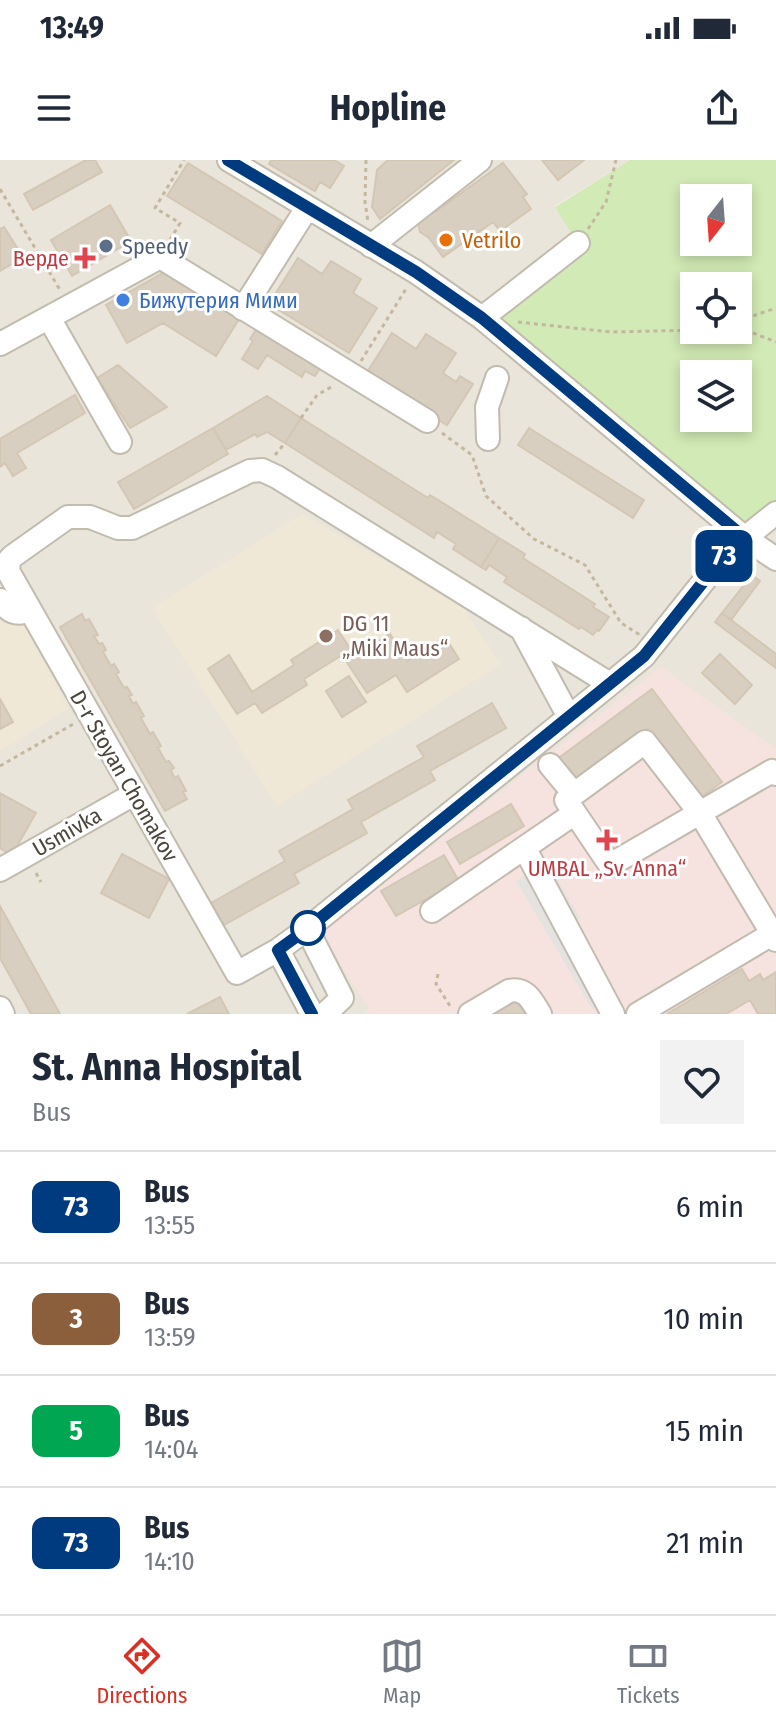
<!DOCTYPE html>
<meta charset="utf-8">
<style>
body{margin:0;font-family:"Fira Sans Condensed",sans-serif;background:#f2f2f3;color:#1f2937;height:100vh;display:flex;flex-direction:column;font-size:30px;white-space:nowrap}
*{box-sizing:border-box;margin:0}
p{font-size:26px;color:#747a83}
.icon{flex:none;width:44px;height:44px;fill:none;stroke:currentColor;stroke-width:2;stroke-linecap:round;stroke-linejoin:round}
.map{position:relative;height:854px;overflow:hidden}
.details{display:flex;flex-direction:column;background:#fff;flex:1}
.details>*{flex:none}
.badge{padding:0 16px;border-radius:12px;font-size:28px;line-height:52px}
.needle{width:52px;rotate:197deg}
.fabs{position:absolute;left:680px;top:24px;display:grid;gap:16px}
.fabs a{display:grid;place-items:center;width:72px;height:72px;border-radius:0px;background:#fff;box-shadow:0 4px 12px #0003;font-size:40px}
.map>.badge{position:absolute;translate:-50% -50%;box-shadow:0 0 0 4px #fff}
.round{display:grid;place-items:center;flex:none;width:84px;height:84px;border-radius:0px;background:#f2f2f3}
.overview{display:flex;align-items:center;justify-content:space-between;height:136px;padding:0 32px}
h1{font-size:38px;font-weight:700;line-height:60px}
ul{padding:0;list-style:none}
li{display:flex;align-items:center;gap:24px;height:112px;padding:0 32px;border-top:2px solid #e0e1e3}
li div{flex:1}
li b{display:block;font-size:30px}
li em{font-style:normal}
li .badge{min-width:88px;font-weight:700;text-align:center}
.status{display:flex;justify-content:space-between;align-items:center;height:56px;padding:0 40px;background:#fff;direction:ltr}
.status svg{height:22px;fill:currentColor}
header{display:flex;justify-content:space-between;align-items:center;height:104px;padding:0 32px;background:#fff;font-size:36px;font-weight:700}
.dock{display:flex;justify-content:space-around;align-items:center;height:112px;border-top:2px solid #e0e1e3;background:#fff;font-size:22px;color:#747a83}
.dock a{display:grid;justify-items:center;gap:4px}
.dock .on{color:#d93025}
.map>svg:first-child{display:block}
.residential{fill:#eae5da}
.education{fill:#efe8d6}
.medical{fill:#f6e3e0}
.green{fill:#d2eab5;fill-rule:evenodd}
.parking{fill:#e5e3e0}
.building{fill:#d8cfc1;stroke:#d3c7b4;stroke-width:2}
.lines{fill:none;stroke-linecap:round;stroke-linejoin:round}
.minor-casing{stroke:#c2bbae;stroke-width:26}
.path{stroke:#c4b79f;stroke-width:3;stroke-dasharray:4 4;stroke-linecap:butt}
.minor{stroke:#fff;stroke-width:22}
.line-casing{stroke:#fff;stroke-width:18}
.line{stroke:#003b80;stroke-width:12}
.food-dot{fill:#e8710a;stroke:#fff;stroke-width:3}
.service-dot{fill:#5c6f8a;stroke:#fff;stroke-width:3}
.health-dot{fill:#e0444e;stroke:#fff;stroke-width:3}
.shop-dot{fill:#3f7fe0;stroke:#fff;stroke-width:3}
.education-dot{fill:#8d6e63;stroke:#fff;stroke-width:3}
.stop-dot{fill:#fff;stroke:#003b80;stroke-width:4}
.labels{text-anchor:middle;dominant-baseline:central;stroke-width:6;stroke-linejoin:round;paint-order:stroke}
.food-label{font-size:22px;fill:#c56008;stroke:#fff;text-anchor:start}
.service-label{font-size:22px;fill:#4e5e75;stroke:#fff;text-anchor:start}
.health-label{font-size:22px;fill:#be3a42;stroke:#fff;text-anchor:end}
.shop-label{font-size:22px;fill:#366cbe;stroke:#fff;text-anchor:start}
.education-label{font-size:22px;fill:#785e54;stroke:#fff;text-anchor:start}
.street-label{font-size:22px;fill:#4b4439;stroke:#fff}
</style>
<div class="status"><b>13:49</b><svg viewBox="0 0 49 12"><path d="M0 12V9h3v3zM5 12V6h3v6zM10 12V3h3v9zM15 12V0h3v12zM26 1h20v11H26zM47 4h2v5h-2z"/></svg></div>
<header><svg class="icon" aria-label="menu" viewBox="0 0 24 24"><path d="M4 6h16M4 12h16M4 18h16"/></svg>Hopline<svg class="icon" aria-label="share" viewBox="0 0 24 24"><path d="M12 15V3M7 8l5-5 5 5M5 13v7h14v-7"/></svg></header>
<div class="map">
<svg width="776" height="854" viewBox="0 0 776 854">
<rect width="100%" height="100%" fill="#f6f3ec"/>
<!-- residential -->
<path class="residential" d="M0,0H630L555,46L578,83L482,158L776,353V854H0Z"/>
<!-- education -->
<path class="education" d="M302,354L462,446L501,504L277,646L152,448Z
M0,458L24,466L69,548L0,591Z"/>
<!-- medical -->
<path class="medical" d="M661,507L776,589V854H363L369,849L321,772Z"/>
<!-- green -->
<path class="green" d="M630,0H776V353L745,378L482,158L578,84L555,47ZM694,38H738V82H694ZM694,126H738V170H694ZM694,214H738V258H694Z"/>
<!-- parking -->
<path class="parking" d="M548,703L580,758L571,763L613,837L592,849L516,721Z"/>
<!-- building -->
<path class="building" d="M86,0H95L102,12L33,50L24,34Z
M271,0H334L344,6L330,28L320,22L315,31L269,4Z
M388,0H454L380,59L372,47L377,10Z
M542,0H584L558,20Z
M188,3L282,61L262,94L167,36Z
M503,3L527,34L523,37L531,49L500,71L493,62L443,97L429,78L420,72L418,62L429,51L435,52Z
M110,45L131,81L72,116L51,80Z
M4,67L23,97L0,111V69Z
M298,98L322,114L331,101L361,119L353,133L377,148L349,193L269,144Z
M163,113L239,159L216,196L163,163L127,183L106,145Z
M259,165L323,204L315,216L305,211L302,217L267,195L258,209L242,199L253,181L250,179Z
M392,173L416,189L426,174L456,193L443,213L456,222L460,216L473,224L447,265L366,214Z
M118,205L167,247L130,268L97,218Z
M75,235L85,253L17,293L26,308L13,316L5,303L0,307V279Z
M267,236L301,258L285,283L267,272L257,277L255,274L226,290L213,268Z
M301,258L428,338L430,335L499,378L481,407L453,389L456,384L437,372L434,378L285,283Z
M213,268L228,294L134,349L118,322Z
M529,268L644,340L633,358L518,285Z
M499,378L525,394L523,398L595,444L593,447L609,457L599,471L597,470L593,475L581,467L579,469L504,422L507,417L489,405L486,410L481,407Z
M752,415L760,421L731,460L722,453Z
M722,453L776,494V508L715,462Z
M82,454L85,461L89,459L98,475L94,476L99,484L102,483L106,490L103,492L111,506L114,504L119,512L116,514L124,528L127,527L132,535L129,536L133,544L136,542L144,556L141,558L150,574L153,572L161,586L158,588L166,602L169,601L174,608L171,610L172,613L175,618L178,616L186,631L183,632L187,639L165,651L60,467Z
M338,470L355,496L390,474L407,501L445,477L459,499L407,532L396,515L367,533L342,495L304,519L307,525L262,553L255,543L237,554L208,509L229,495L252,532L294,505L291,500Z
M720,494L752,525L735,544L702,513Z
M349,516L366,542L342,557L326,531Z
M652,529L722,622L700,638L648,569L574,624L556,600Z
M0,539L13,562L0,569Z
M492,543L506,568L430,611L435,620L361,662L367,673L294,714L299,723L224,765L211,743L285,701L279,691L353,649L348,640L424,597L417,586Z
M0,633L36,653L12,695L0,688Z
M511,644L524,666L460,704L447,682Z
M122,694L169,719L149,758L101,733Z
M444,695L459,721L396,756L381,731Z
M0,746L60,854H31L0,798Z
M742,809L749,821L760,814L763,820L776,812V854H758L750,840L726,854H667Z
M518,836L529,854H487Z
M220,837L229,854H187Z"/>
<g class="lines">
<!-- minor casing -->
<g class="minor-casing">
<path id="minor" d="M229,0L416,112L482,158L745,378L776,399
M371,86L480,0
M243,149L307,48
M49,158L120,282
M482,158L578,83
M0,184L160,97L427,261
M488,279L487,247L497,218
M0,440C9,452 16,456 30,450
M521,468L569,557
M610,524L277,317L262,310L250,311L132,368H118L90,357H68L13,396L9,400L8,411L237,813L278,790L307,769L610,524L644,496L727,392L776,353
M550,605L574,634
M776,614L772,611L610,705L566,640L645,582L700,653L776,780
M525,689L613,854
M0,710L134,634
M432,751L575,653
M307,769L342,838L325,854
M278,790L312,854
M0,848L3,854
M470,854L509,831C526,827 532,841 540,854
M638,854L772,774"/>
</g>
<!-- path -->
<path class="path" d="M366,0L365,42L368,62
M0,29L60,130
M588,69L606,42L616,0
M170,80L180,63L155,48L184,0
M738,161L776,148
M518,162L611,172L700,170
M738,167L776,182
M361,201L406,129
M301,258L317,235L333,226
M442,273L472,295L486,336L534,379L585,405L621,463L640,475
M275,295L285,283
M0,606L75,563
M36,713L41,722
M438,814L436,824L452,849"/>
<!-- minor -->
<use href="#minor" class="minor"/>
</g>
<g class="lines">
<!-- line casing -->
<g class="line-casing">
<path id="line" d="M228,0L416,112L482,158L745,378L727,392L644,496L307,769L278,790L312,854"/>
</g>
<!-- line -->
<use href="#line" class="line"/>
</g>
<!-- markers -->
<circle class="food-dot" cx="446" cy="80" r="8"/>
<circle class="service-dot" cx="106" cy="86" r="8"/>
<g class="health-dot">
<path d="M81 86h8v8h8v8h-8v8h-8v-8h-8v-8h8z"/>
<path d="M603 668h8v8h8v8h-8v8h-8v-8h-8v-8h8z"/>
</g>
<circle class="shop-dot" cx="123" cy="140" r="8"/>
<circle class="education-dot" cx="326" cy="476" r="8"/>
<circle class="stop-dot" cx="308" cy="768" r="16"/>
<g class="labels">
<!-- food labels -->
<g class="food-label">
<text x="462" y="80">Vetrilo</text>
</g>
<!-- service labels -->
<g class="service-label">
<text x="122" y="86">Speedy</text>
</g>
<!-- health labels -->
<g class="health-label">
<text x="69" y="98">Верде</text>
<text x="607" y="708" text-anchor="middle">UMBAL „Sv. Anna“</text>
</g>
<!-- shop labels -->
<g class="shop-label">
<text x="139" y="140">Бижутерия Мими</text>
</g>
<!-- education labels -->
<g class="education-label">
<text x="342" y="463">DG 11<tspan x="342" dy="25">„Miki Maus“</tspan></text>
</g>
<!-- street labels -->
<g class="street-label">
<text transform="translate(124 616) rotate(60)">D-r Stoyan Chomakov</text>
<text transform="translate(67 672) rotate(-30)">Usmivka</text>
</g>
</g>
</svg>
<div class="fabs">
<a><svg class="needle" viewBox="-14 -14 28 28"><path d="M0-13l5 13h-10z" fill="#e53935"/><path d="M0 13l5-13h-10z" fill="#747a83"/></svg></a>
<a><svg class="icon" aria-label="locate" viewBox="0 0 24 24"><circle cx="12" cy="12" r="6"/><path d="M12 2v4M12 18v4M2 12h4M18 12h4"/></svg></a>
<a><svg class="icon" aria-label="layers" viewBox="0 0 24 24"><path d="M12 4l9 5-9 5-9-5zM3 14l9 5 9-5"/></svg></a>
</div>
<b class="badge" style="left:724px;top:396px;background:#003b80;color:#fff">73</b>
</div>
<section class="details">
<div class="overview"><div><h1>St. Anna Hospital</h1><p>Bus</p></div><a class="round"><svg class="icon" aria-label="heart" viewBox="0 0 24 24"><path d="M12 20l-8-8c-3-5 5-10 8-4 3-6 11-1 8 4z"/></svg></a></div>
<ul>
<li><span class="badge" style="background:#003b80;color:#fff">73</span><div><b>Bus</b><p>13:55</p></div><em>6 min</em></li>
<li><span class="badge" style="background:#8b5e3c;color:#fff">3</span><div><b>Bus</b><p>13:59</p></div><em>10 min</em></li>
<li><span class="badge" style="background:#00a651;color:#fff">5</span><div><b>Bus</b><p>14:04</p></div><em>15 min</em></li>
<li><span class="badge" style="background:#003b80;color:#fff">73</span><div><b>Bus</b><p>14:10</p></div><em>21 min</em></li>
</ul>
</section>
<nav class="dock">
<a class="on"><svg class="icon" aria-label="directions" viewBox="0 0 24 24"><path d="M12 3l9 9-9 9-9-9zM9 14v-3h6M13 9l2 2-2 2"/></svg>Directions</a>
<a><svg class="icon" aria-label="map" viewBox="0 0 24 24"><path d="M3 6l6-2 6 2 6-2v14l-6 2-6-2-6 2zM9 4v14M15 6v14"/></svg>Map</a>
<a><svg class="icon" aria-label="tickets" viewBox="0 0 24 24"><path d="M3 7h18v10H3zM15 7v10"/></svg>Tickets</a>
</nav>
